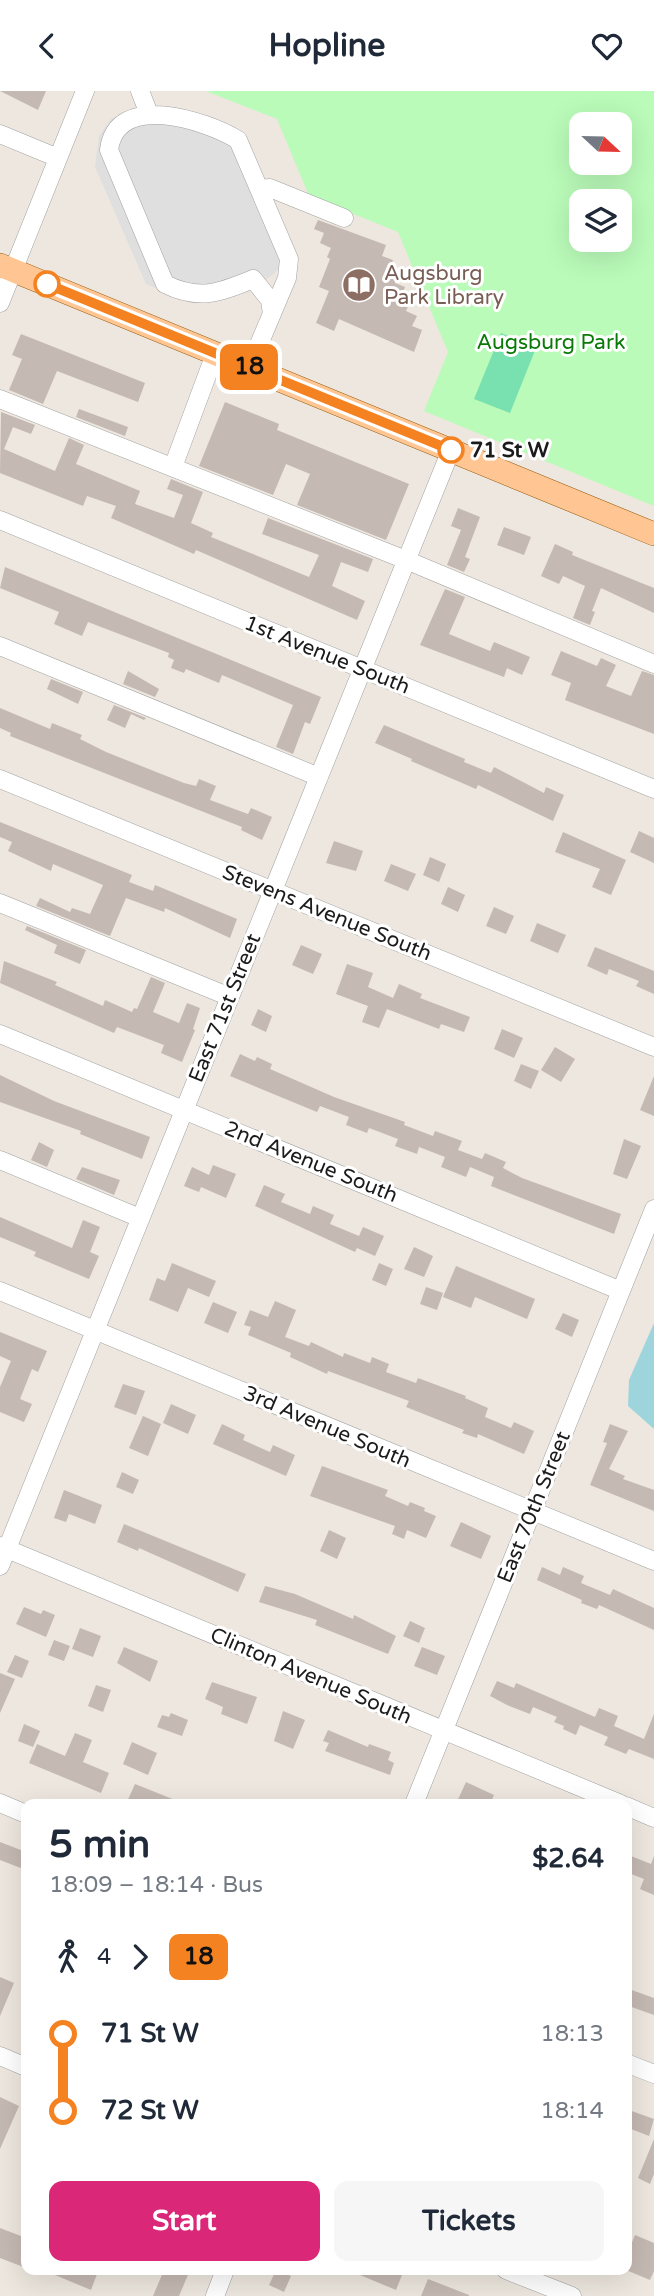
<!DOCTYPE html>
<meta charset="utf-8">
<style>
body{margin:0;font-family:"Varela Round",sans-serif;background:#f6f6f7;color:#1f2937;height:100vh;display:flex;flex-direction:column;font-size:26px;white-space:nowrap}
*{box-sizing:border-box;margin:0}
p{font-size:23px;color:#747a83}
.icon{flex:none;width:38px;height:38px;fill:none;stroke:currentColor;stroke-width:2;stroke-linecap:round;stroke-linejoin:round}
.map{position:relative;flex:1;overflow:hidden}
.details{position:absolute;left:21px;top:1708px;width:611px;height:476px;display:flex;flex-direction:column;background:#fff;border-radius:14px;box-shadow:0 7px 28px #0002}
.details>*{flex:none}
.badge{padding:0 14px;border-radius:10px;font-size:24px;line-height:46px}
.needle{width:46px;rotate:112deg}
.controls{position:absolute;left:569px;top:21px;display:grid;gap:14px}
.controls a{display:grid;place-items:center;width:63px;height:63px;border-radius:14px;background:#fff;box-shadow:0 7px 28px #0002;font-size:35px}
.map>.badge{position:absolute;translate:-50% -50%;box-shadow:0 0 0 4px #fff}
.legs{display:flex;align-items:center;gap:10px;height:77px;padding:0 28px;font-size:23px}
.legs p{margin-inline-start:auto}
.head{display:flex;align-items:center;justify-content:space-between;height:119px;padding:0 28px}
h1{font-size:38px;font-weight:800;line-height:52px}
.primary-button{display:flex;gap:14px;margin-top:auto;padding:14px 28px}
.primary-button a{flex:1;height:80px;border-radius:14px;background:#db2777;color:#fff;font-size:28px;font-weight:800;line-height:80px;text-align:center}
.primary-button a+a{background:#f6f6f7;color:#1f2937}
ul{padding:0 28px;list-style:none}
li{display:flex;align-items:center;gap:24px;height:77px;font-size:26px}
li i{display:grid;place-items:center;width:10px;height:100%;margin:0 9px;background:currentColor}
li i::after{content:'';width:18px;height:18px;margin:-9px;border:5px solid;border-radius:50%;background:#fff}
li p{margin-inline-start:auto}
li:first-child i{background:linear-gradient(#0000 50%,currentColor 0)}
li:last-child i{background:linear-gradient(currentColor 50%,#0000 0)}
header{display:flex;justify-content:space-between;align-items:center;height:91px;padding:0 28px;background:#fff;font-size:32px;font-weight:800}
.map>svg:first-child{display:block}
.park{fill:#bafbb9;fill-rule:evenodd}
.pitch{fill:#79e0af}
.parking{fill:#dfdfdf}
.water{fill:#9ed5dd}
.building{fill:#c5b9b3}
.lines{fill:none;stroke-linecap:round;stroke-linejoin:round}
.minor-casing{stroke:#a2a2a2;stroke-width:19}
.major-casing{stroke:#915400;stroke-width:24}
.minor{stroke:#fff;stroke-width:18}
.major{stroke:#ffc693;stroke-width:23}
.line-1-casing{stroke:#fff;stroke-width:16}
.line-1{stroke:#f58220;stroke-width:10}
.stop-1-dot{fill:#fff;stroke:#f58220;stroke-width:3.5}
.labels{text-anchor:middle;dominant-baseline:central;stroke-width:6;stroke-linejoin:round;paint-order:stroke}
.education-label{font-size:21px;fill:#785e54;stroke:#fff;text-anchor:start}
.park-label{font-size:21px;fill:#097a07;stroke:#fff}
.stop-label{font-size:21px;font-weight:bold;fill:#1b1b1b;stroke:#fff;text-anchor:start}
.street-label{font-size:21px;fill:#1b1b1b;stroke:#fff}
</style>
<header><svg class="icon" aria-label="back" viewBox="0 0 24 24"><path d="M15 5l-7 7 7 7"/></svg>Hopline<svg class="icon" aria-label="heart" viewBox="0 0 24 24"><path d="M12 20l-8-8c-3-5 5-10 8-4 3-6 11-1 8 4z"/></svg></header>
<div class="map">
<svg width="654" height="2205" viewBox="0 0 654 2205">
<rect width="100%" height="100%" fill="#ede7df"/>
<!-- park -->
<path class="park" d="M206,0H654V415L424,320L448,261L398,141L309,105L277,28ZM581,33H620V72H581ZM581,110H620V149H581Z"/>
<!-- pitch -->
<path class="pitch" d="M501,242L536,257L510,322L474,308Z"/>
<!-- parking -->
<path class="parking" d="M169,16L235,38L292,158L275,182L248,201L208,211L186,209L146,193L95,76L99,45L111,28L133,17Z"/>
<!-- water -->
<path class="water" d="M654,1232V1338L628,1315L629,1289Z"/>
<!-- building -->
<path class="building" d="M0,0H46L38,19Z
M318,129L386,154L382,165L393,169L389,179L398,183L395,192L405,196L401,207L410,211L406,220L417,225L412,235L422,239L414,261L339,228L334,240L316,232L329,200L319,196L330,168L327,166L331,157L320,152L324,142L314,138Z
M21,243L145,292L138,311L57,280L43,313L9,299L22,268L12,264Z
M225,311L279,333L277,339L409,393L386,449L297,414L310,383L286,373L273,404L199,375Z
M79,318L128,336L125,345L76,326Z
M1,321L35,334L31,343L13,336L4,358L55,380L69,347L84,354L76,373L140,400L135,413L174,427L183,404L167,398L171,388L203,401L191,432L213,442L211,446L309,486L319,464L262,443L268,427L373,468L368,481L341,471L332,495L365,510L357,529L196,459L194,463L111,427L116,415L87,405L83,415L0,382Z
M458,417L480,426L465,466L470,468L464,481L447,474L461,439L451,435Z
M504,436L531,446L524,464L497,454Z
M555,453L573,461L572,464L654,497V522L601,497L592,520L595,521L590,534L573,527L585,495L563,485L559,493L541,485Z
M5,476L321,606L310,633L305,631L293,663L276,656L293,614L222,584L219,592L186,578L184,582L171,577L174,569L168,566L169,562L88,531L82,545L54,533L59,521L0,497Z
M445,498L465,506L449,543L490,560L494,551L530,566L522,584L507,577L504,586L420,554Z
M561,560L597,575L601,567L616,574L606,595L631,605L642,580L654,584V643L565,609L571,592L551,584Z
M128,580L159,598L155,606L123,593Z
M51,588L83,601L78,613L47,598Z
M114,614L146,627L144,629L131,623L125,637L107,629Z
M0,617L50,638L52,632L82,644L80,648L106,661L184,692L196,695L199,688L216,695L210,709L248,723L251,717L272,726L262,749L241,739L242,736L10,645L11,642L0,637Z
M384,634L465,668L464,671L491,682L494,676L544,702L546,696L564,704L553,730L478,694L476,698L411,670L412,668L375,652Z
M0,731L132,784L129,791L153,800L155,794L237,828L230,847L165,817L164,821L126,807L110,845L36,815L40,807L70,821L72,817L90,823L103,794L53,773L51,780L8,760L12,751L0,746Z
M639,740L654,747V772L630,761Z
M563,741L626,769L611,804L592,796L600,778L555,761Z
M334,750L363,760L356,780L326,772Z
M430,766L446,773L439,791L423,784Z
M391,773L416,783L408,800L384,790Z
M448,796L465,804L458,821L441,813Z
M494,816L514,825L506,843L486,835Z
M537,832L566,844L558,862L530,850Z
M27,835L86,859L80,873L54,862L57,854L25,839Z
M301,854L322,863L313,883L292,874Z
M595,856L654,880V903L636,895L639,890L609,878L607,884L587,875Z
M4,870L57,891L55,894L103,915L105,909L132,921L134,917L137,918L151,886L165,892L153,921L179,932L187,912L200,917L193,938L195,939L182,971L161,962L164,954L117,936L114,942L0,892Z
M347,873L373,882L368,896L393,907L399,893L422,903L420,907L470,926L464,941L441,933L439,938L387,918L379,937L362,931L368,915L336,903Z
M258,918L272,925L266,941L251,934Z
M502,938L523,947L514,967L494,958Z
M555,956L575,968L561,991L541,979Z
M240,963L255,970L257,966L272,973L270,978L334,1006L405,1031L404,1034L433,1045L435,1040L462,1050L458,1059L482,1068L485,1062L506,1071L503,1077L522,1087L621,1123L614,1143L491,1095L494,1086L470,1076L466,1086L441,1076L445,1066L419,1056L417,1063L395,1055L398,1048L369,1037L367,1042L346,1034L349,1026L320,1015L317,1021L230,985Z
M521,973L539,980L531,998L514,990Z
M0,984L54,1010L150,1046L142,1068L80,1043L81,1040L0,1011Z
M654,985V1025L640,1019Z
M624,1048L641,1055L627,1088L613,1083Z
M39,1051L54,1059L47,1076L31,1069Z
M213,1074L236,1083L226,1107L201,1096L199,1101L184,1095L192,1076L209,1084Z
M82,1076L120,1089L114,1104L76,1088Z
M264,1094L285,1103L281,1111L310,1123L313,1115L334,1124L330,1133L359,1145L363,1136L384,1145L375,1165L357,1157L355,1161L255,1115Z
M0,1126L72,1157L83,1129L100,1136L90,1161L99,1165L89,1188L34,1165L36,1161L0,1146Z
M414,1156L433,1165L424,1186L404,1178Z
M172,1172L216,1190L209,1206L188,1197L178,1221L149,1209L157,1187L165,1190Z
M379,1172L393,1178L386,1195L372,1189Z
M456,1175L535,1208L527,1228L475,1206L471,1217L443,1206Z
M426,1196L443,1202L437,1219L420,1213Z
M275,1210L296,1219L285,1246L309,1255L311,1251L343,1266L344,1262L370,1272L372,1266L389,1273L386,1281L416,1292L418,1287L466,1305L465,1307L488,1317L485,1326L511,1337L514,1331L534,1340L524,1363L478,1343L477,1347L462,1342L464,1339L406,1316L409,1310L328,1280L327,1283L290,1266L291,1262L248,1244L251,1236L244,1234L250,1219L268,1226Z
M213,1211L237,1221L228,1242L204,1232Z
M563,1222L579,1229L572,1246L555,1238Z
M0,1241L47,1260L38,1281L32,1278L20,1308L32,1313L24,1331L0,1321V1296L11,1270L0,1265Z
M123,1293L145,1300L136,1324L114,1316Z
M171,1313L196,1324L188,1343L163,1332Z
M143,1325L161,1333L148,1365L129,1357Z
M222,1333L245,1344L243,1349L270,1361L273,1354L295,1364L286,1385L213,1353Z
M610,1333L628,1340L609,1378L625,1385L623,1388L654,1399V1420L590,1394L607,1352L603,1351Z
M322,1375L388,1399L385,1405L408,1415L410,1411L425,1417L424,1420L436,1425L426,1447L407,1439L404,1448L392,1443L395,1435L310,1405Z
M122,1381L139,1389L133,1403L116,1396Z
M64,1399L102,1414L95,1433L69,1423L66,1431L54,1427Z
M461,1431L491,1445L481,1468L450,1455Z
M124,1433L246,1483L238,1501L139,1457L138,1460L117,1451Z
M329,1439L346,1447L337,1468L320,1460Z
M542,1476L560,1484L563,1476L584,1485L581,1492L610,1504L613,1498L654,1517V1539L599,1514L597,1518L581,1512L582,1509L537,1489Z
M265,1495L295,1503L353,1528L354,1524L396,1545L388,1563L315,1534L317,1529L259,1511Z
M24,1516L41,1523L43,1519L55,1524L46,1546L16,1533Z
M410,1530L425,1537L419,1552L403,1545Z
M80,1537L101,1545L93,1566L72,1558Z
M54,1549L70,1555L64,1570L48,1564Z
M124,1556L158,1570L150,1591L117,1572Z
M422,1556L445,1565L437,1584L414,1575Z
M15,1564L29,1570L22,1587L7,1581Z
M0,1582L15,1588L0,1622Z
M497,1590L514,1597L516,1592L595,1626L599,1617L618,1625L614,1635L644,1648L654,1623V1668L629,1658L626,1663L604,1654L608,1646L580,1634L576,1644L563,1638L564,1635L554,1631L557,1626L533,1616L530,1623L507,1614L490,1605Z
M212,1591L257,1606L247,1633L221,1623L223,1616L205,1608Z
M96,1594L111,1599L103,1621L88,1615Z
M283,1620L305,1629L293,1658L274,1650Z
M171,1622L188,1629L182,1645L157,1636L162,1624L169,1626Z
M24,1633L40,1640L33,1656L18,1650Z
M328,1639L368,1656L369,1653L391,1661L388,1669L394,1672L390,1684L325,1660L329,1652L323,1650Z
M75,1642L92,1649L83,1671L109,1682L101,1702L29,1672L37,1653L65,1665Z
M132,1651L157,1662L148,1684L123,1673Z
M466,1691L494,1704L490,1713H456Z
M135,1693L185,1713H126Z
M0,1751L26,1761V1779L0,1769Z
M626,1763L651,1773L654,1765V1804L640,1798L644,1788L626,1781Z
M0,1886L14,1892L0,1925Z
M626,1897L654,1907V1924L626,1914Z
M0,2006L19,2015L0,2058Z
M626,2018L654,2028L649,2045L626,2036Z
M654,2048V2083L650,2093L638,2087Z
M0,2137L26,2147V2177L0,2167Z
M635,2144L654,2152V2180L650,2189L626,2179V2166Z
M43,2179H87L97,2183L91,2199Z
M164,2179H190L179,2205H153Z
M276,2179L291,2185L284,2201L269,2194Z
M348,2179H404L396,2199Z
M428,2188L469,2204V2205H421Z"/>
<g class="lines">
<!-- minor casing -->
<g class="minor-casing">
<path id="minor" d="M140,0L149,23
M0,43L58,67
M259,98L270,97L344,127
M0,212L85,0
M249,277L287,187L289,168L238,49C205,29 116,0 109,59L165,193C199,210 219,202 253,188L270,209L272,223
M0,308L406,469L654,573
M173,376L215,263
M0,429L654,698
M0,555L319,686
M0,688L654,956
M0,812L230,906
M0,943L621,1200
M0,1069L140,1127
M0,1200L654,1470
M0,1455L621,1713
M0,1475L451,359
M0,1712L26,1723
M414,1713L654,1118
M626,1715L654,1727
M0,1965L26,1976
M626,1972L654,1983
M506,2179L572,2205
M215,2205L225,2179"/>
</g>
<!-- major casing -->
<g class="major-casing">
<path id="major" d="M0,174L654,443"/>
</g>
<!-- minor -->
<use href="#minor" class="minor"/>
<!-- major -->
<use href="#major" class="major"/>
</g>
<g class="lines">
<!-- line-1 casing -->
<g class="line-1-casing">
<path id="line-1" d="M47,193L451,359"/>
</g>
<!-- line-1 -->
<use href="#line-1" class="line-1"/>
</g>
<!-- icons -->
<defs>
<g id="library-disc" transform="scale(1.75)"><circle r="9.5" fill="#8d6e63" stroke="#fff"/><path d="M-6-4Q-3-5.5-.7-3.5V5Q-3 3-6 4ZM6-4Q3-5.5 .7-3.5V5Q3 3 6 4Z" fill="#fff"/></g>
</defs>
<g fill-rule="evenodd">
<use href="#library-disc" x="359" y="194"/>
</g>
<!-- markers -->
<g class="stop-1-dot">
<circle cx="47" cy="193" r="12"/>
<circle cx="451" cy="359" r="12"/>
</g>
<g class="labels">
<!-- education labels -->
<g class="education-label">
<text x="384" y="182">Augsburg<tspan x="384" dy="24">Park Library</tspan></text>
</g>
<!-- park labels -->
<g class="park-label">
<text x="551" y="251">Augsburg Park</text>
</g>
<!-- stop labels -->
<g class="stop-label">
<text x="470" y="359">71 St W</text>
</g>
<!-- street labels -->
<g class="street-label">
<text transform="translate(327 564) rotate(22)">1st Avenue South</text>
<text transform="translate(327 822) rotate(22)">Stevens Avenue South</text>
<text transform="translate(225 917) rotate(-68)">East 71st Street</text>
<text transform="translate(311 1071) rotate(22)">2nd Avenue South</text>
<text transform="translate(327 1336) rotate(23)">3rd Avenue South</text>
<text transform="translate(534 1416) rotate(-68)">East 70th Street</text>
<text transform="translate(311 1585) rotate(23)">Clinton Avenue South</text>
</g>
</g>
</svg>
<div class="controls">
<a><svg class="needle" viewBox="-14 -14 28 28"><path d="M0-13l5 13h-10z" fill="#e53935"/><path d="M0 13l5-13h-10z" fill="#747a83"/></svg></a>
<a><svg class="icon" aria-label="layers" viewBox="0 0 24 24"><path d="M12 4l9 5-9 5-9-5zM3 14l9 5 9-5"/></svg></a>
</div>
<b class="badge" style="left:249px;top:276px;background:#f58220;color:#111">18</b>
<section class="details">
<div class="head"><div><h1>5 min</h1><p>18:09 – 18:14 · Bus</p></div><b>$2.64</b></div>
<div class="legs"><svg class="icon" aria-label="walk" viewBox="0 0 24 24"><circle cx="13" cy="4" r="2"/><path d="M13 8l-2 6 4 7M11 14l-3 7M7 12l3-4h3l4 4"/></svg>4<svg class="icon" aria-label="forward" viewBox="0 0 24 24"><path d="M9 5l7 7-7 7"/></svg><b class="badge" style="background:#f58220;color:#111">18</b></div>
<ul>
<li><i style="color:#f58220"></i><b>71 St W</b><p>18:13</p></li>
<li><i style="color:#f58220"></i><b>72 St W</b><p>18:14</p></li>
</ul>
<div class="primary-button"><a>Start</a><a>Tickets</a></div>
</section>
</div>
